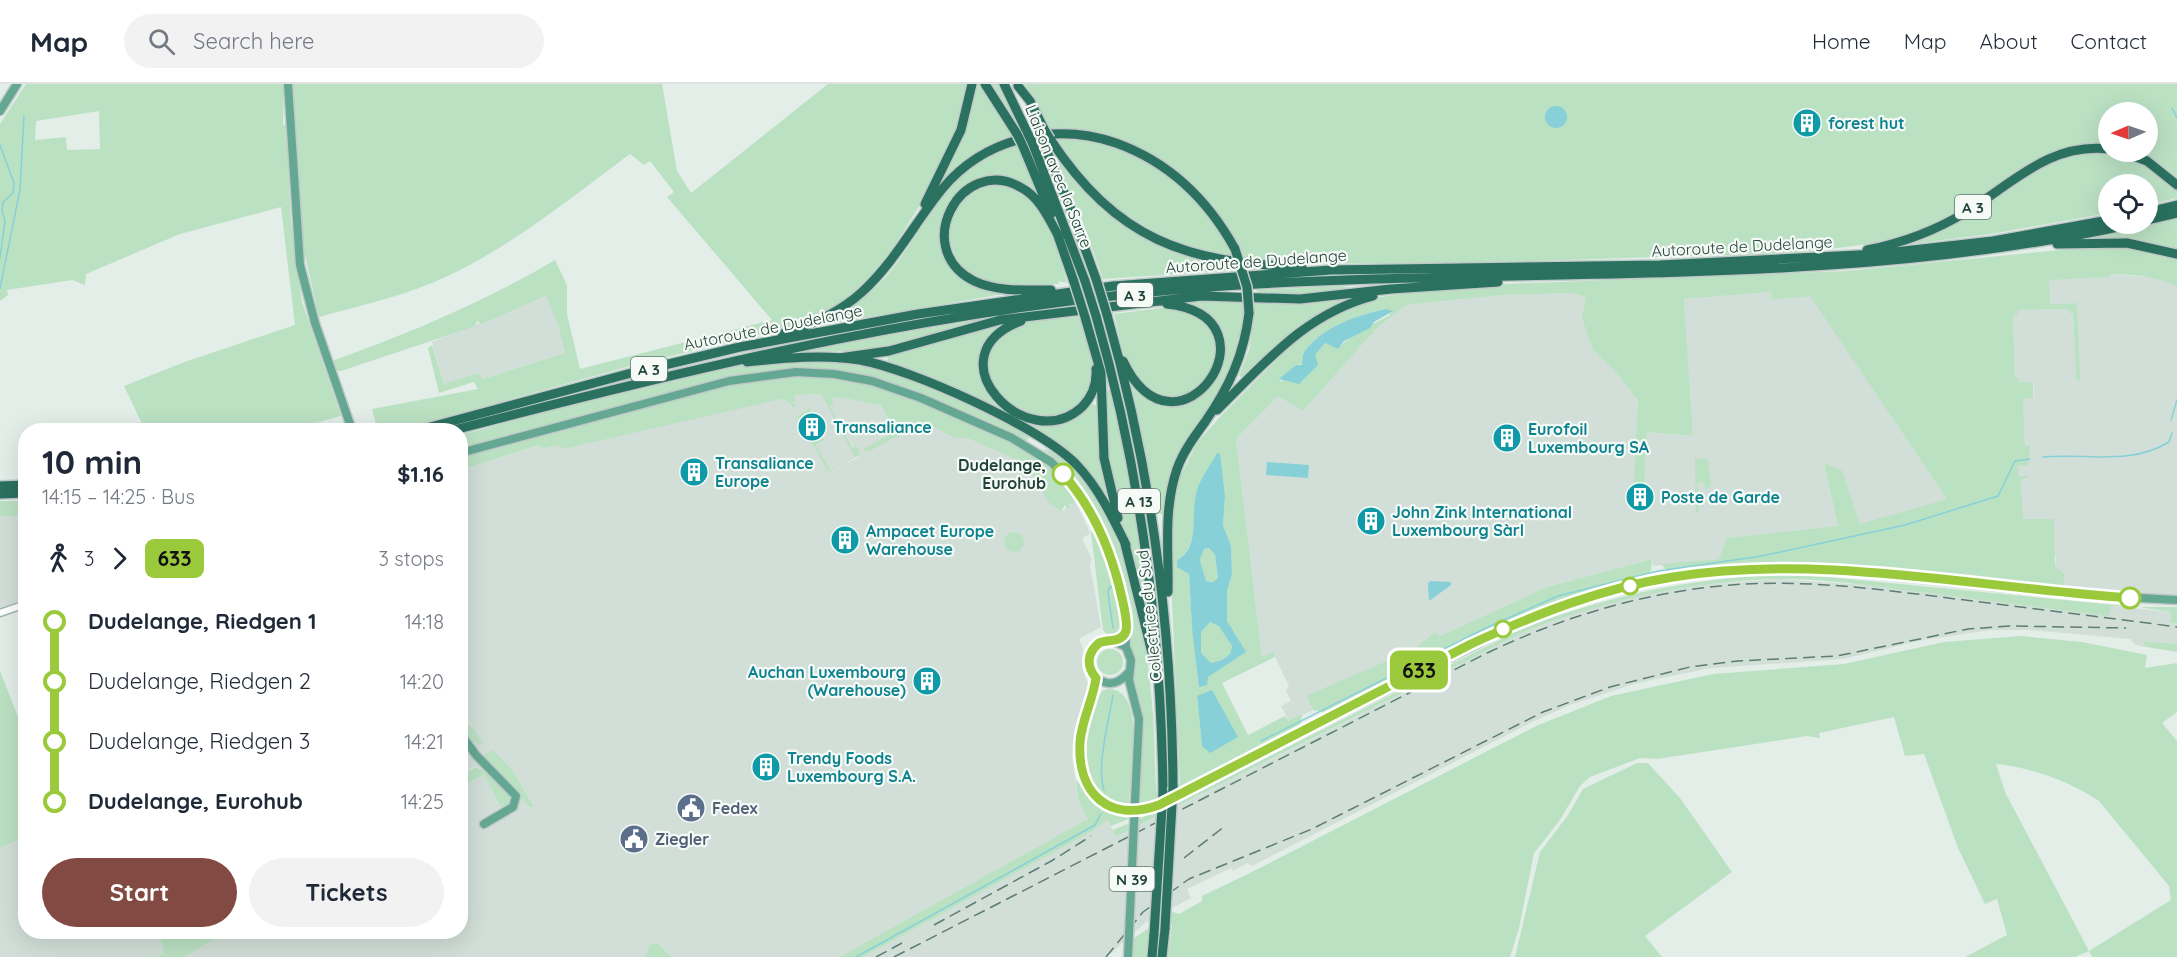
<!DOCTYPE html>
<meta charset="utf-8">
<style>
body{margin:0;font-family:Quicksand,sans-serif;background:#f2f2f3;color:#1f2937;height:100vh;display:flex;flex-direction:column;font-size:22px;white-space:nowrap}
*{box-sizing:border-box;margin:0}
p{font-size:20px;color:#747a83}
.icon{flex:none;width:33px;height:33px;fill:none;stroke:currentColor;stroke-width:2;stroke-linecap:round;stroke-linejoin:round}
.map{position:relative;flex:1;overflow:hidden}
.details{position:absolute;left:18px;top:339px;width:450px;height:516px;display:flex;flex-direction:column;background:#fff;border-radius:24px;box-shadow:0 6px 24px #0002}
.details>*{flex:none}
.badge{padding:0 12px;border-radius:9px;font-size:21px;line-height:39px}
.needle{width:39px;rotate:268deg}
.controls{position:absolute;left:2098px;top:18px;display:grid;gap:12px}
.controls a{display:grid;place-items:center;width:60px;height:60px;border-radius:50%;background:#fff;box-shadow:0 6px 24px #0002;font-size:30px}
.map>.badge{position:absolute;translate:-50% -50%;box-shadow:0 0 0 3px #fff}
.legs{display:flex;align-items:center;gap:9px;height:66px;padding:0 24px;font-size:20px}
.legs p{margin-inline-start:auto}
.overview{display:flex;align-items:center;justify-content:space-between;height:102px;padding:0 24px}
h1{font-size:33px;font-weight:700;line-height:45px}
.button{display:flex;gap:12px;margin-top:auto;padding:12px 24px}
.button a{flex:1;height:69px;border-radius:36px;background:#834a43;color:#fff;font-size:24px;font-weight:700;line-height:69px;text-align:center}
.button a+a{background:#f2f2f3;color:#1f2937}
ul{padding:0 24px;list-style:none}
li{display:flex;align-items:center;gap:21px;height:60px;font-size:22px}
li i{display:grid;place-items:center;width:9px;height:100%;margin:0 8px;background:currentColor}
li i::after{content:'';width:15px;height:15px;margin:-8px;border:4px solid;border-radius:50%;background:#fff}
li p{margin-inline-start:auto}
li:first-child i{background:linear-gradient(#0000 50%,currentColor 0)}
li:last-child i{background:linear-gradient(currentColor 50%,#0000 0)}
header{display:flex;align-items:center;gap:36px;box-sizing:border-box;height:84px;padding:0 30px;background:#fff;border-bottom:2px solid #e0e1e3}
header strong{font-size:28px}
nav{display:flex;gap:33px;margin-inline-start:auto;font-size:21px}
.search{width:420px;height:54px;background:#f2f2f3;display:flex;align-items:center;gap:15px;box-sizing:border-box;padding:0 21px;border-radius:33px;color:#747a83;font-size:22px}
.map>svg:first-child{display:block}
.built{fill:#d1dfd8;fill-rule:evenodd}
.green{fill:#bbe1c3;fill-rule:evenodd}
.water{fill:#87d0d8;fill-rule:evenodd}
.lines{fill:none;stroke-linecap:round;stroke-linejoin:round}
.stream{stroke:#87d0d8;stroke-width:1.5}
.minor-casing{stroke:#a5b7b0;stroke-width:9}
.major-casing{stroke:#c1cac7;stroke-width:11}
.highway-casing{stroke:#c1cac7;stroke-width:12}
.minor{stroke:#fff;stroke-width:6}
.major{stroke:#64a893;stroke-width:8}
.highway{stroke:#2a715f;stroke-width:9}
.rail{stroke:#5c7d72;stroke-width:1.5;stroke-dasharray:12 6;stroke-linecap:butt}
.major-bridge-casing{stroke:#c1cac7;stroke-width:11;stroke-linecap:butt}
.highway-bridge-casing{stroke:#c1cac7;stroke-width:12;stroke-linecap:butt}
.major-bridge{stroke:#64a893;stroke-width:8}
.highway-bridge{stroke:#2a715f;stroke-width:9}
.line-1-casing{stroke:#fff;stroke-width:14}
.line-1{stroke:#9aca3c;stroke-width:9}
.stop-1-dot{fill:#fff;stroke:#9aca3c;stroke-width:3}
.labels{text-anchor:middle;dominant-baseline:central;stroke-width:4.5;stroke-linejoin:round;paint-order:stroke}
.shield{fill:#f5faf7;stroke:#617971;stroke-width:1.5}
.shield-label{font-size:15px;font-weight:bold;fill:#214237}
.culture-label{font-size:16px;font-weight:bold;fill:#0d838f;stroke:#f5faf7;text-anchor:start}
.street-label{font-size:16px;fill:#214237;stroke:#f5faf7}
.stop-label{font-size:16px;font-weight:bold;fill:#214237;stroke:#f5faf7;text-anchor:end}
.service-label{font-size:16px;font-weight:bold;fill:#4e5e75;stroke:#f5faf7;text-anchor:start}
</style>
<header>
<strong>Map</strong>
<div class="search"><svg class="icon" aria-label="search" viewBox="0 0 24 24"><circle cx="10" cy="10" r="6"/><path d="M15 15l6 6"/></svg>Search here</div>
<nav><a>Home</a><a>Map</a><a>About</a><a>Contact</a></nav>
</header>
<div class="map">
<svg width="2177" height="873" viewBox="0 0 2177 873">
<rect width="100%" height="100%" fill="#e3eee9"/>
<!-- built -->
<path class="built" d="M2109,190L2161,194L2177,203V512L2064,505L2065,490L2055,484L2056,473L2023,436L2021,396L2031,392H2018V382L2025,362L2023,315L2031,314L2034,311L2033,298H2019L2015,294L2013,231L2017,226L2069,225L2073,229L2076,295L2079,296L2077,219L2049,220V195L2108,193Z
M1771,208L1772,216L1810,211L1947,415L1860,441L1842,386L1824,381L1838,442L1792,447L1719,475L1653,482L1652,475L1547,503L1440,552L1435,548L1414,565L1306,613L1313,626L1289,637L1281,622L1291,617L1286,607L1289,602L1275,573H1262L1236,355L1278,311L1303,327L1376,245L1406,221L1503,211L1571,209L1587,213L1593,266L1617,289L1638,317L1634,417L1638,409H1644L1647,348L1693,352L1684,215Z
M547,212L558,241L565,269L483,295L478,289L444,301L432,258Z
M821,310L856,373L830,387L816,361L817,344L820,342L811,325L798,331L828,388L859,373L830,322L832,315L837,313L881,321L893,343L888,346H908L930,341L954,354H967L1017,376L1034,393L1039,391L1047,406L1042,408L1045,413L1061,427L1070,423L1069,421L1075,416L1090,449L1082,455L1092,475L1090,481L1101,543L1079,555L1083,565L1082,584L1089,602L1075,643L1072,671L1078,716L1089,735L839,873H672L660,860L653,859L649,861L645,873H185L225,848H460L461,702L484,691L502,723L485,687L476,682L461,690V641L463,646H473L462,624L461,605V386L540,361H557L781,315L789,318L793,324L794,311ZM492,667L513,687L534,721L530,724L485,675V670Z
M25,431V520L0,529V433Z
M1778,495L1866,501L2109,531L2111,522L2171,528L2170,539L2177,540V560L2144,557L2146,563L2136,561L2130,555L2028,546H1991L1923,556L1843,575L1711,584L1637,599L1570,621L1534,637L1252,782L1248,779L1233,787L1231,784L1187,805L1191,814L1146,838L1107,873H863L1091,748L1107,736L1117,753L1524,548L1595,522L1638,511L1710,500Z
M25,753L26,848H162L160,854L164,869L156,873H0V764Z"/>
<!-- green -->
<path class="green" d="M26,0H284L283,41H286L291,138L302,218L341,332L290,346H145L124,302L182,279L295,241L281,123L180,150L86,190L85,201L72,196L7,206L8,211L0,217V40ZM99,27L100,65L67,66L66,53L35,56L36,37Z
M292,0H662L677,87L691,109L828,0H968L954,55L928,108L893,164L868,195L834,224L816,234L787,244L634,281L435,336L391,346H359L376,340L372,325L478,305L474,298L439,309L428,264L432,261L444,300L478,289L483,295L565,269L558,241L546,212L481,240L478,237L473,243L341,287H336L332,277C410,249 484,218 555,176L567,201V230L580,285L772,236L667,113L674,108L650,77L644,81L630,70C572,113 516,159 450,191C409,211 362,221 319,233L303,162Z
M975,0H981L1012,52C981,65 959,81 937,106Z
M988,0H998L1016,37L1013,39Z
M1025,0H2177V114L2148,121V100H2109V129L1991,150L1903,161L1901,153C1821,172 1738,170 1657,173C1524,178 1390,181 1257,178C1165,168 1104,131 1054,53C1111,55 1167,78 1203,124C1216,140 1224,165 1244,171C1200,92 1142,47 1049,45ZM2109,28H2148V68H2109Z
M1017,62L1042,118L1023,101C1008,100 986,95 972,99C950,105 938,136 940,156C941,165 947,174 951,182L1009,209L820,241C841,228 867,214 884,195C930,143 940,83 1017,62Z
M1062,78L1095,116L1182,169L1213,178L1257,185L1103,195L1080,130L1058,79Z
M1004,101C1047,113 1056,162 1067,199L1058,197L1059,200C1034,202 1000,207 977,194C940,173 939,118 981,103C988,101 997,102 1004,101Z
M2177,135V203C2155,191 2134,191 2109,190V193L2049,196L2050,220L2077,219L2080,296H2076L2073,229H2069L2068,225L2018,226L2017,231L2013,232L2015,294H2019V298H2033V314L2023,315L2025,362H2030L2028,381L2018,382V392H2031L2021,396L2023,435H2054L2055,483L2065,490L2064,505L1829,481H1744L1675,489L1668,487L1661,480L1719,475L1727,454L1838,442L1824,380L1842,386L1860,440L1947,415L1810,212L1772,216L1771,208L1684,215L1693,352L1647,348L1644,409H1638L1637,417H1633L1638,317L1617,289L1593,266L1582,234L1586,213L1571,209L1503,211L1406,221L1376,245L1303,327L1278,312L1236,355L1262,573L1273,568L1275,573L1222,599L1248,651L1285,632L1289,637L1302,630L1301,639C1293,652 1253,667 1238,675C1205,693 1140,741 1105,714C1092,704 1087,691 1085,675C1083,650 1088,626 1103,606C1148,596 1131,689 1129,717H1139L1142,635L1133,603L1127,523L1122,498L1114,471L1086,411L1065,383L1043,365C1056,366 1072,385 1081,395C1132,458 1147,549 1153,630C1155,657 1154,685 1157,711L1180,699L1170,471L1171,431L1180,393L1197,359L1219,334L1303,249L1334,228L1381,213L1421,207L1502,200L1847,187L2091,163L2090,154ZM1386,225L1390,231L1354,250L1338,264L1325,259L1314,271L1281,298L1280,295L1296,281L1303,280V269C1337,243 1342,234 1386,225ZM1196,412L1225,413L1223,441L1231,462L1232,490L1227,507V537L1245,568L1208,593L1192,544L1189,490L1177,476C1197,466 1194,433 1196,412ZM1207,610L1202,662L1197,613Z
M1341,202L1355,205L1318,211L1257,209V206Z
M1346,214L1347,216C1302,235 1277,259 1245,295L1239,292L1250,263L1253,216L1299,219Z
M1243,215L1244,244L1229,292L1181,366L1171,389L1164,430H1157L1130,298C1138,306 1145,313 1156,317C1191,327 1231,297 1224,259C1220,234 1197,231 1189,219Z
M1169,223C1179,227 1195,230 1203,237C1244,275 1181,352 1132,287C1122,274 1119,247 1114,230Z
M1078,233C1088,247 1095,281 1092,298C1090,308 1084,314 1077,321C1029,365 943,273 1015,242C1033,235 1059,235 1078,233Z
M990,234L997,246C962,274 986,307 1010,331L887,280L888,272L938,257L936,248L875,266L808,268L822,262Z
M803,275C826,277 849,278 872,284C926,299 980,326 1030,352L1026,358L922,311L796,285L728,294L461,365V351C567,323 693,280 803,275Z
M796,291L834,293L871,300L920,317L1011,357L1048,380L1074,409V419L1069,420L1070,423L1067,425L1065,421L1061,427L1048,418L1042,408L1047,406L1039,391L1034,393L1017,376L967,354H954L930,341L908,346L870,367H865L864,365L890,350L888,346L893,343L881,321L837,313L832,315L834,320L830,322L853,364L857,362L860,371L828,388L797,332L810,324L820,342L817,344L824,356L816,361L830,386L855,373L821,310L794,311L796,316L793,318L796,323L793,324L789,318L781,315L563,365L557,361L541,365L539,361L461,386L460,372L729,300Z
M1110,306L1131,405L1146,501L1141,502L1111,404L1106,372L1105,307Z
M1087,320L1099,321L1101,380L1107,413L1104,415L1078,378L1054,357L1019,334L1056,338Z
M1695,374L1708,375L1711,402L1705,406L1704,398L1697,399L1699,428H1696Z
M0,417H25V431L0,433Z
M1094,444C1109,477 1120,510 1122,546L1116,554H1110L1103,546L1091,449Z
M1004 458a10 10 0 1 1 20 0a10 10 0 1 1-20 0Z
M1209,464L1215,471L1218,494L1213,498L1206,497L1200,476L1204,465Z
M1652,475L1651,487C1641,499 1575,513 1556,520C1476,547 1402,591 1327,629L1313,626L1306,612L1414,565L1435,548L1440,552L1547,503Z
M1780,491L1828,493L2136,523L2111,522L2109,532C2046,524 1983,516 1920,508C1872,502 1824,494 1776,495C1688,498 1605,516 1524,548L1116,753L1113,746L1181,717L1523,544C1609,512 1688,494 1780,491Z
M2139,523H2177V540L2170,539L2171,528Z
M1210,538L1219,541L1232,562L1230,570L1222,576L1211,579L1201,570V548Z
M2020,552L2082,558L2147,571L2145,584L2177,579V628L2162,639L2177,657V873H2092L2089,867L2075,873H1965L2007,851L1997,815L1985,820L1958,764L1924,670L1905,672L1894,633L1819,649L1820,654L1807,652L1657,675L1640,674L1590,693L1580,702L1560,736L1534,769L1519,844L1510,873H1168L1172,841L1148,854L1146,873H1133L1134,854L1173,828L1179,830L1202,817V812L1252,788L1536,642L1611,612L1713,590L1844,580L1944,558ZM1996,680C2030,683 2070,697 2099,717L2169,802L2171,816L2089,867L2005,708Z
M2143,557L2177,560V568L2146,563Z
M1097 578a13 13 0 1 1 26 0a13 13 0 1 1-26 0Z
M0,587L25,651V753L0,764Z
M460,605L467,637L483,658L479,662L474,658L472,659L461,641Z
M493,666L513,687L534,722L530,724L485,675V670Z
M1637,679H1648L1680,714L1732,788L1645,852L1662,873H1515L1540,768L1568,731L1583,705Z
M476,683L485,687L510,711V720L505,724L500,721L484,691L461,702V691Z
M1076,696C1097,717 1096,730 1131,734L1111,742L1107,736L1091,748L863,873H839L1088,735L1078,716Z
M162,848H225L185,873H156L164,869L160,854Z
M653,859L659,860L672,873H645L649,861Z"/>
<!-- water -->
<path class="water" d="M1545 33a11 11 0 1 1 22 0a11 11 0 1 1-22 0Z
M1386,225L1393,227L1374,238L1370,244L1344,257L1338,265L1325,259L1315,271L1318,281L1299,300L1279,295L1296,281H1302C1303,277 1302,272 1304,268C1324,242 1355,232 1386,225Z
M1217,369L1220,370L1225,413L1223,441L1231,462L1232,490L1227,507V537L1246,568L1208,593L1207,601L1199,603L1192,544L1189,490L1177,483V476C1202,464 1189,425 1198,403C1203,391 1211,380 1217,369ZM1209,464L1215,471L1218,494L1213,498L1206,497L1200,476L1204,465ZM1210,538L1219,542L1232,562L1230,570L1222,576L1211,579L1201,569V548Z
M1267,378L1309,381L1308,394L1266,391Z
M1431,497L1451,498V501L1429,517L1428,499Z
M1212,606L1238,653L1210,669L1202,662L1197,612Z"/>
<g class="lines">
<!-- stream -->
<path class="stream" d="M2172,24L2177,34
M0,61L14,99L13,109L3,118L2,127L5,137L0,174
M0,204L20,106L24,32
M2171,336L2177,316
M2043,373C2085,369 2130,382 2169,358L2172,349
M1113,502L1109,504L1108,509L1113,544
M1261,657L1490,542L1558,512L1658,487L1762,472L1905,441L1998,412L2015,377L2030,375
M1104,706C1096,682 1109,637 1113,611
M856,873L1095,741L1101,730"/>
<!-- minor casing -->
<g class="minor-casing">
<path id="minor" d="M0,529L26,520"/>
</g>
<!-- major casing -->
<g class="major-casing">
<path id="major" d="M288,0L300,181L315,239L352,346
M0,27L17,0
M460,369L729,297L796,288L834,290L872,297L921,314L1012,354L1051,378L1070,397L1093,433L1112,476L1124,523L1126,563L1131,576L1129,596L1139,635L1135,717
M1126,563L1111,556C1067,561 1099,623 1128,589
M1096,594C1094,613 1084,629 1082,648C1074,702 1104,741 1159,721L1520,538L1591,512L1660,495L1744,485H1829L2068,510L2177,516
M460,649L476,671L516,712L513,723L484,740"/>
</g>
<!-- highway casing -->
<g class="highway-casing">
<path id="highway" d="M985,0L1017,50
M1004,0L1027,48
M1018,2L1030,17L1044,45
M1050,55C1117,156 1185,179 1302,183
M1042,56L1070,123L1096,195
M1032,58L1085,197
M1022,60L1051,130
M2122,68L2147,77L2177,101
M925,120L961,46L972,0
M2148,128L2177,121
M2148,136L2177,129
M1057,149L1074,198
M2057,160L2127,159L2177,170
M1867,166C1902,159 1935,147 1966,128C2012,100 2050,58 2109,65
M1051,206C1026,206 997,208 974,197C910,165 961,70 1020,103C1040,113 1049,135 1059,153
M1107,231C1151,385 1172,543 1173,703
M1096,232C1141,388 1161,546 1163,708
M1085,233L1101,289L1104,374L1118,434
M1021,237C929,272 1027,374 1082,323C1092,313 1097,299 1096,285
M782,250C812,241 839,229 862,208C895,178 915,138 943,104C985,54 1054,38 1116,59C1169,78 1208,116 1235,165
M839,274L889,267L1000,236L1201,212L1300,215L1391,205L1498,198
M1123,277C1177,390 1286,233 1167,220
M747,278C785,274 822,270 860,276C914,286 1037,342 1076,380C1098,403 1112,432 1126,461
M1217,326C1266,278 1305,230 1373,212
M419,346L635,288L740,263L918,230L1113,202L1331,186L1660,181L1877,170L1993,157L2109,136
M454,346C707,280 962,219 1224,202C1527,182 1834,206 2132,140
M0,402L26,401
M0,410L26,409
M1124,456L1154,577
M1168,508C1169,467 1163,426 1177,385C1183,368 1194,353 1205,338C1229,303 1244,271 1249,229
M1152,873L1154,850
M1162,873L1165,844"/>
</g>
<!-- minor -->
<use href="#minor" class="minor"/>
<!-- major -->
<use href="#major" class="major"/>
<!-- highway -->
<use href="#highway" class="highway"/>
<!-- rail -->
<path class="rail" d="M1184,774L1225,742
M934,841L1053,776L1091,752
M876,873L902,859
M894,873L1485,570C1560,534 1638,510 1720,502C1799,494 1877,505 1956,515C2029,524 2103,533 2177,543
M1106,873L1143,828L1189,795L1312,745L1543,628L1610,603L1690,583L1738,577L1837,572L1968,545L2010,542L2126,544"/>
<!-- major-bridge casing -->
<g class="major-bridge-casing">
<path id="major-bridge" d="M1128,873L1135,717"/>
</g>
<!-- highway-bridge casing -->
<g class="highway-bridge-casing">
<path id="highway-bridge" d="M1044,45L1050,55
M1037,46L1042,56
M1027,48L1032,58
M1017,50L1022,60
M1235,165L1247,203L1249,229
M1096,195L1107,231
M1085,197L1096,232
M1074,198L1085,233
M1165,844L1173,703
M1154,850L1163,708"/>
</g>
<!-- major-bridge -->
<use href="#major-bridge" class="major-bridge"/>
<!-- highway-bridge -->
<use href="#highway-bridge" class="highway-bridge"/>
</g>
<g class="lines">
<!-- line-1 casing -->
<g class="line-1-casing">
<path id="line-1" d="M1063,390C1094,425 1112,469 1122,514C1124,523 1128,538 1126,547C1122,559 1108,555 1099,559C1087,569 1086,582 1096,594C1093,616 1082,635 1080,658C1077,710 1109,739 1159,721L1471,560C1536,530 1602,504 1673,493C1821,469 1980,504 2130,514"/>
</g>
<!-- line-1 -->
<use href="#line-1" class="line-1"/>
</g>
<!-- icons -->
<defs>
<g id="building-disc" transform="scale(1.5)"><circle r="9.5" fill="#0f9aa8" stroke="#f5faf7"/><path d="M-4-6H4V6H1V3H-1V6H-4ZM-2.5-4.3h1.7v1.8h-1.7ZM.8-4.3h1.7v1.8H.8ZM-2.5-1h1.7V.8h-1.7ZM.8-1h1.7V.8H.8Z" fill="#fff"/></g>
<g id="civic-disc" transform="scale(1.5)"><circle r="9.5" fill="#5c6f8a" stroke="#f5faf7"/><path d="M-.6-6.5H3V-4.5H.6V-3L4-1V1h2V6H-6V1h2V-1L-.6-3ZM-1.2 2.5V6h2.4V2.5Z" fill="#fff"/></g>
</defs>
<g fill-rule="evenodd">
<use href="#building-disc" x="1807" y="39"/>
<use href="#building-disc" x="812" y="343"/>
<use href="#building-disc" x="1507" y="354"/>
<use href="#building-disc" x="694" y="388"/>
<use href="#building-disc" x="1640" y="413"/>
<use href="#building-disc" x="1371" y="437"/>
<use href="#building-disc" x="845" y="456"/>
<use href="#building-disc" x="927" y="597"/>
<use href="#building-disc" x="766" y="683"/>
<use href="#civic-disc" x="691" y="724"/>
<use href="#civic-disc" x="634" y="755"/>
</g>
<!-- markers -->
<g class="stop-1-dot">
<circle cx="1063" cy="390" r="10"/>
<circle cx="1630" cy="502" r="8"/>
<circle cx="2130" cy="514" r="10"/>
<circle cx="1503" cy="545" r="8"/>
</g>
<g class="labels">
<!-- shield labels -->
<g class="shield">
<rect x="1955" y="111" width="36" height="24" rx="4.5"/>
<rect x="1117" y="199" width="36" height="24" rx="4.5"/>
<rect x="631" y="273" width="36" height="24" rx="4.5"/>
<rect x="1118" y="405" width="42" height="24" rx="4.5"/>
<rect x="1109.5" y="783" width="45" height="24" rx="4.5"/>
</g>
<g class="shield-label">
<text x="1973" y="123">A 3</text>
<text x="1135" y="211">A 3</text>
<text x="649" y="285">A 3</text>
<text x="1139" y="417">A 13</text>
<text x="1132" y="795">N 39</text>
</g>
<!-- culture labels -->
<g class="culture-label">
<text x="1828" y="39">forest hut</text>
<text x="833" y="343">Transaliance</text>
<text x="1528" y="345">Eurofoil<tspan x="1528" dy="18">Luxembourg SA</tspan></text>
<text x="715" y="379">Transaliance<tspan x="715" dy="18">Europe</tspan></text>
<text x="1661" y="413">Poste de Garde</text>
<text x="1392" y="428">John Zink International<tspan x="1392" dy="18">Luxembourg Sàrl</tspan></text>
<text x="866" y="447">Ampacet Europe<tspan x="866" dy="18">Warehouse</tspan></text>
<text x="906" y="588" text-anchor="end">Auchan Luxembourg<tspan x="906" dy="18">(Warehouse)</tspan></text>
<text x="787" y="674">Trendy Foods<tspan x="787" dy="18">Luxembourg S.A.</tspan></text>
</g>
<!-- street labels -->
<g class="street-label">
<text transform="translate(1059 92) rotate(68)">Liaison avec la Sarre</text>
<text transform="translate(1742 162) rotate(-3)">Autoroute de Dudelange</text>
<text transform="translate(1256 177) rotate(-4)">Autoroute de Dudelange</text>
<text transform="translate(773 243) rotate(-11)">Autoroute de Dudelange</text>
<text transform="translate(1149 532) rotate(-96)">Collectrice du Sud</text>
</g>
<!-- stop labels -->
<g class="stop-label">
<text x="1046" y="381">Dudelange,<tspan x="1046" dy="18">Eurohub</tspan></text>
</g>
<!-- service labels -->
<g class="service-label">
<text x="712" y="724">Fedex</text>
<text x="655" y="755">Ziegler</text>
</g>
</g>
</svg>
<div class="controls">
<a><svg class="needle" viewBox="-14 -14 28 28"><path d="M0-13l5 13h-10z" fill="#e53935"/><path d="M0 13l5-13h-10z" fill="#747a83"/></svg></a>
<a><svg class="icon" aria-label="locate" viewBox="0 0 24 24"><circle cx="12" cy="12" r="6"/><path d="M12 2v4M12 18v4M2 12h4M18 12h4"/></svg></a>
</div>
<b class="badge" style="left:1419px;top:586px;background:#9aca3c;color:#111">633</b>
<section class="details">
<div class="overview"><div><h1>10 min</h1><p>14:15 – 14:25 · Bus</p></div><b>$1.16</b></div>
<div class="legs"><svg class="icon" aria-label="walk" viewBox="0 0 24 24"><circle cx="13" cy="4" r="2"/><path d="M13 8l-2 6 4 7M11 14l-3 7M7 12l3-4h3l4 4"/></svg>3<svg class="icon" aria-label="forward" viewBox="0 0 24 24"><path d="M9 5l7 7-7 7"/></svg><b class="badge" style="background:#9aca3c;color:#111">633</b><p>3 stops</p></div>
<ul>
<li><i style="color:#9aca3c"></i><b>Dudelange, Riedgen 1</b><p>14:18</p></li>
<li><i style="color:#9aca3c"></i><span>Dudelange, Riedgen 2</span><p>14:20</p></li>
<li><i style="color:#9aca3c"></i><span>Dudelange, Riedgen 3</span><p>14:21</p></li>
<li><i style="color:#9aca3c"></i><b>Dudelange, Eurohub</b><p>14:25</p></li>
</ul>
<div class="button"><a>Start</a><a>Tickets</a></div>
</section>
</div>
